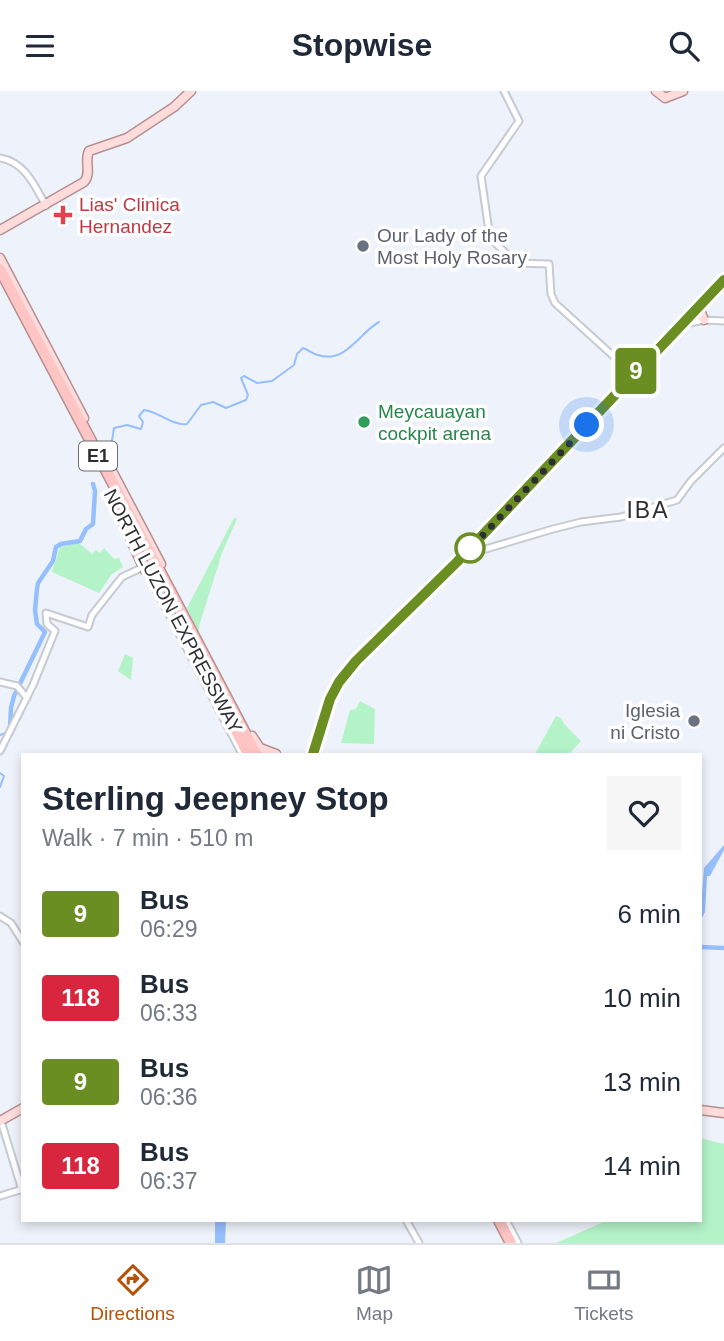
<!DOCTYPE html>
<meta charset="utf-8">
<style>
body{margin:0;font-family:Arial,sans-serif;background:#f6f6f7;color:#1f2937;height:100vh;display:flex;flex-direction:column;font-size:26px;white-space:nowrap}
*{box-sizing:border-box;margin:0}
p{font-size:23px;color:#747a83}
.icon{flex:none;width:38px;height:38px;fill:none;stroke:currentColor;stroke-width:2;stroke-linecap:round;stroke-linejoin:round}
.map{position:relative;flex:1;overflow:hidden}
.sheet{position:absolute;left:21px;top:662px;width:681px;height:469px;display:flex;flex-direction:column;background:#fff;border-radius:0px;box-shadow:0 4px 10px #0003}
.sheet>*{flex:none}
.badge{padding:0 14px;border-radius:5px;font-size:24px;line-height:46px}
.you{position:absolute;width:35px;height:35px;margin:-18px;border:5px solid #fff;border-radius:50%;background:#1a73e8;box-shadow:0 0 0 10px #1a73e833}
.map>.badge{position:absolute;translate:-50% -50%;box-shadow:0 0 0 4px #fff}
.round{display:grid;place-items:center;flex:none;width:74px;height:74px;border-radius:0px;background:#f6f6f7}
.summary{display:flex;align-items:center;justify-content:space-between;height:119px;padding:0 21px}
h1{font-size:33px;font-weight:600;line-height:52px}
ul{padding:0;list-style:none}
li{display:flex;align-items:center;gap:21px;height:84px;padding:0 21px}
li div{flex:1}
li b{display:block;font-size:26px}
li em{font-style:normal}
li .badge{min-width:77px;font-weight:700;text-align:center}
header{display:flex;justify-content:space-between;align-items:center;height:91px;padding:0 21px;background:#fff;font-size:32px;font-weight:600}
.dock{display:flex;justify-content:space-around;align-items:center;height:98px;border-top:2px solid #e0e1e3;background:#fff;font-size:19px;color:#747a83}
.dock a{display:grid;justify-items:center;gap:4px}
.dock .active{color:#b45309}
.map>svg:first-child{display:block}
.green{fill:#b4f2c8}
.water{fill:#96bffe}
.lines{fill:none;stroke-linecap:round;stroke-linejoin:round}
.stream{stroke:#96bffe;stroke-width:2}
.river{stroke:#96bffe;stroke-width:4.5}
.minor-casing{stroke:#c6cad1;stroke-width:9}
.major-casing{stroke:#b69091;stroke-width:11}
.highway-casing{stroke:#b69091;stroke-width:13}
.minor{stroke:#fff;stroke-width:5}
.major{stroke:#ffdcdc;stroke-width:8}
.highway{stroke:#ffc5c5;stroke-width:10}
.line-casing{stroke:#fff;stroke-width:16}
.line{stroke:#6b8e23;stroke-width:10}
.walk{stroke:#2d2f31;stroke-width:7;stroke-dasharray:0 12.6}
.health-dot{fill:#e0444e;stroke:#fff;stroke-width:2.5}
.worship-dot{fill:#6b7280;stroke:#fff;stroke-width:2.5}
.leisure-dot{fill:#2e9e5b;stroke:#fff;stroke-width:2.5}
.stop-dot{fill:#fff;stroke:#6b8e23;stroke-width:3.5}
.labels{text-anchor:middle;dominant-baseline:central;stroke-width:7;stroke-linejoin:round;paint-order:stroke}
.shield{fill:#fff;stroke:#6c6d6f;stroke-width:2}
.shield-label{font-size:18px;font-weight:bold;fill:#2d2f31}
.health-label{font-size:19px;fill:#be3a42;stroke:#fff;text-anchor:start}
.worship-label{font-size:19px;fill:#5b616d;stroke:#fff;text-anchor:start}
.leisure-label{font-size:19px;fill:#27864d;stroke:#fff;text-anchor:start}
.street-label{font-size:19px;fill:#2d2f31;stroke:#fff}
.quarter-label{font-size:23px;letter-spacing:2px;fill:#2d2f31;stroke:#fff}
</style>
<header><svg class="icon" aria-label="menu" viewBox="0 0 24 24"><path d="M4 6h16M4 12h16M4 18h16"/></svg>Stopwise<svg class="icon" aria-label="search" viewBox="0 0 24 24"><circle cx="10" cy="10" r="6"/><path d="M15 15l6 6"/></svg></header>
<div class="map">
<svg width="724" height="1152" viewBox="0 0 724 1152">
<rect width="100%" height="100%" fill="#eef2fa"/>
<!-- green -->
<path class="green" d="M234,427L237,428L222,462L199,535V542L187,517Z
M79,452L92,463L96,459L100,462L104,457L114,468L119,467L123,476L112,483L99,502L52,481L60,456Z
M125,563L133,567L131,589L118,580Z
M360,610L375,618L374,653L341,652L350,619L356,618Z
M556,625L561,627L564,633L581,650L569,663H535Z
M700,1047L724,1053V1152H556L608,1129H700Z"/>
<!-- water -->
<path class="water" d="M724,754V759L710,785H707L705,821L700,831L704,777Z
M215,1129H226L225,1152H215Z"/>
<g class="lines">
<!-- stream -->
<path class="stream" d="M110,369L116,359L112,350L114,337L127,334L141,338L143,331L139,325L144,319C160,321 172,335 187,333L201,314L213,311L226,317L246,309L248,304L241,287L244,285L257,292L272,290L294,274L297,263L303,257C309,259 312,263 318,264C346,273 359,242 379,231
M0,644L6,642
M0,682L4,685L0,696"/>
<!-- river -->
<path class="river" d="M10,637L11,617L14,605L45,541L37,533L35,519L37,498L38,492L53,470L56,456L61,453L80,450L86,438L93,433L95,400L93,393
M700,856L724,857"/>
<!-- minor casing -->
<g class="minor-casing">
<path id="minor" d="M504,0L519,30L481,85L490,147L516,172L549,173L551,203L555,212L633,283
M0,67C25,71 35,95 46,115
M685,233L704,229L724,230
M463,468L479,460L553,438L581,431L621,426L677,409L691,390L724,357
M0,591L17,595L27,607
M0,660L33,594L55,540L47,533L46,522L88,536L92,524L122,486L141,477L145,478L242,663
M0,825L11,832L23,851
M1,1030L22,1099
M0,1105L23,1098
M406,1129L419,1152
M506,1129L518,1152"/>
</g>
<!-- major casing -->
<g class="major-casing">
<path id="major" d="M656,0L665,7L683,0
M0,139L84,91C92,82 84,70 89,60L127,47L174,16L191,0
M0,167L84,327
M698,214L704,229
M110,376L161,473
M252,645L260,657L276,663
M313,663L330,608L339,591L357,570L457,471L724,189
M700,1019L724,1022
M0,1030L23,1017"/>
</g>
<!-- highway casing -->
<g class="highway-casing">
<path id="highway" d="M0,178L256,663
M112,405L145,478
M225,619L248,663
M499,1129L511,1152"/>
</g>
<!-- minor -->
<use href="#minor" class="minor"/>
<!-- major -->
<use href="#major" class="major"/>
<!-- highway -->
<use href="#highway" class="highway"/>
</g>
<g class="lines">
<!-- line casing -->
<g class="line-casing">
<path id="line" d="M313,663L330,608L339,591L356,570L457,471L724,189"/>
</g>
<!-- line -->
<use href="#line" class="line"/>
<!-- walk -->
<path class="walk" d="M470,457L468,460L587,334"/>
</g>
<!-- markers -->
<path class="health-dot" d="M59.5 113.5h7v7h7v7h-7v7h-7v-7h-7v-7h7z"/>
<g class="worship-dot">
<circle cx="363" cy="155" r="7"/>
<circle cx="694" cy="630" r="7"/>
</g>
<circle class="leisure-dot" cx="364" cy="331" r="7"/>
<circle class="stop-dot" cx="470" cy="457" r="14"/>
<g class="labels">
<!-- shield labels -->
<rect class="shield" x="79" y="350.5" width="38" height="29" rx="5"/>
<g class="shield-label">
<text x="98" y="365">E1</text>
</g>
<!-- health labels -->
<g class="health-label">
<text x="79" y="113">Lias' Clinica<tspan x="79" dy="22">Hernandez</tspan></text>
</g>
<!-- worship labels -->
<g class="worship-label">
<text x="377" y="144">Our Lady of the<tspan x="377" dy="22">Most Holy Rosary</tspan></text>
<text x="680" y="619" text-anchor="end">Iglesia<tspan x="680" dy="22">ni Cristo</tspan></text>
</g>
<!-- leisure labels -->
<g class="leisure-label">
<text x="378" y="320">Meycauayan<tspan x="378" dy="22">cockpit arena</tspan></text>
</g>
<!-- street labels -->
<g class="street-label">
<text transform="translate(173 520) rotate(62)">NORTH LUZON EXPRESSWAY</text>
</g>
<!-- quarter labels -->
<g class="quarter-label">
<text x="648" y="419">IBA</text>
</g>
</g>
</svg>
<div class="you" style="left:587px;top:334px"></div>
<b class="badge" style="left:636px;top:280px;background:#6b8e23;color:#fff">9</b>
<section class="sheet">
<div class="summary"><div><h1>Sterling Jeepney Stop</h1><p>Walk · 7 min · 510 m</p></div><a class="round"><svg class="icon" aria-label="heart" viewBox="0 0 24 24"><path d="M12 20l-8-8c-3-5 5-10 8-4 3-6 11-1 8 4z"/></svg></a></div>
<ul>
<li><span class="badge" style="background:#6b8e23;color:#fff">9</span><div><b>Bus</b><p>06:29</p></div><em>6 min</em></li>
<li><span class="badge" style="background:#d7263d;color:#fff">118</span><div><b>Bus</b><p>06:33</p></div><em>10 min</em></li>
<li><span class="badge" style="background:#6b8e23;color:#fff">9</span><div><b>Bus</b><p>06:36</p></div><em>13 min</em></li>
<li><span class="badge" style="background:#d7263d;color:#fff">118</span><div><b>Bus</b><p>06:37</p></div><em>14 min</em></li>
</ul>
</section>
</div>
<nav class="dock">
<a class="active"><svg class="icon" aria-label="directions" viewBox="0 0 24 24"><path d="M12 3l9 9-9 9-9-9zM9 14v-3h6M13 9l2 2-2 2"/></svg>Directions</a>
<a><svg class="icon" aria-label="map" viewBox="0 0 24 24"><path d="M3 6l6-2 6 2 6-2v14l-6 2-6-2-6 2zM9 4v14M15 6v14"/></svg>Map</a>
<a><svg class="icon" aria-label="tickets" viewBox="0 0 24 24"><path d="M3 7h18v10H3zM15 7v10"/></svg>Tickets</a>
</nav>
